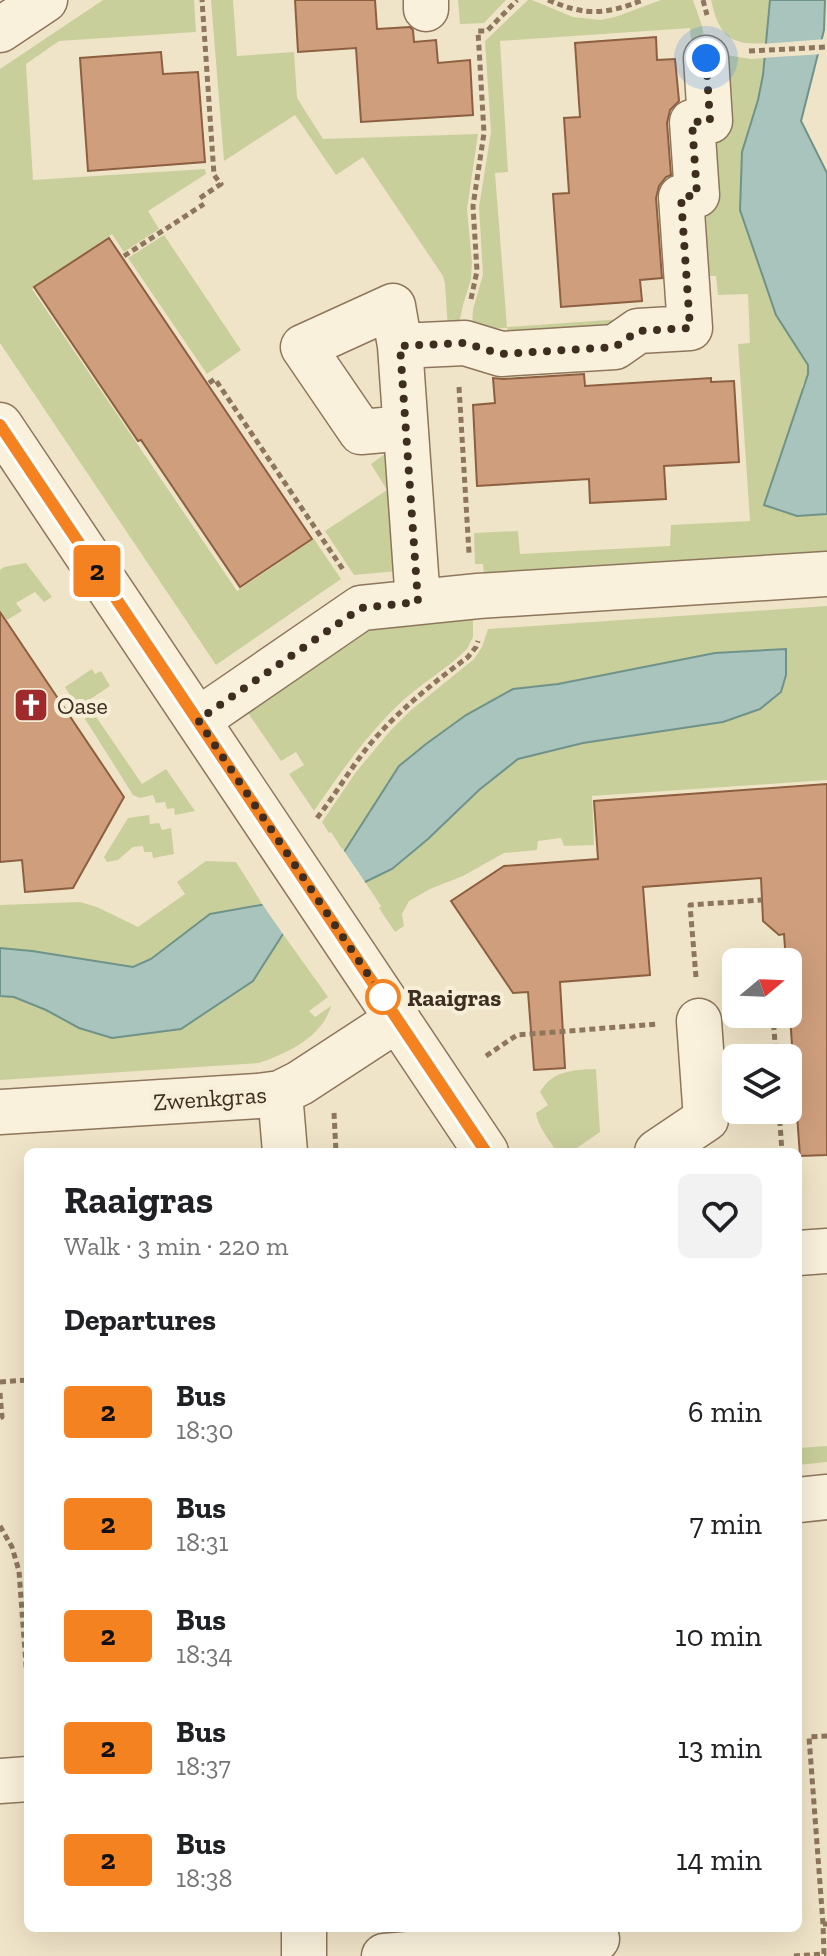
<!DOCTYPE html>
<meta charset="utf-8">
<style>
body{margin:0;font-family:"Zilla Slab",serif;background:#f2f2f2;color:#202124;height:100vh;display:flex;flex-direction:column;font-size:30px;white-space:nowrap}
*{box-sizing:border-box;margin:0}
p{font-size:26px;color:#757577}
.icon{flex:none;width:44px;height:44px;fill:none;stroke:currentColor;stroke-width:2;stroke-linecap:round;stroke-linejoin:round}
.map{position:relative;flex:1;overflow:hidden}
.panel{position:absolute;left:24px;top:1148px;width:778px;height:784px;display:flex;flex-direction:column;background:#fff;border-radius:12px;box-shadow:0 8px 32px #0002}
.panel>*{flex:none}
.badge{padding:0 16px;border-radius:6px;font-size:28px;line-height:52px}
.needle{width:52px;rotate:71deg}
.fabs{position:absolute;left:722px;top:948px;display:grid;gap:16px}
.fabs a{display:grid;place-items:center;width:80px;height:80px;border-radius:12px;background:#fff;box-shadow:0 8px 32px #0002;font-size:40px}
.you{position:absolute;width:40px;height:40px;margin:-20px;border:6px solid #fff;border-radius:50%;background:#1a73e8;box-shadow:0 0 0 12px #1a73e833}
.map>.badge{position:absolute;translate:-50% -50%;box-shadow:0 0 0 4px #fff}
h2{padding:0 40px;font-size:30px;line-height:72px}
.round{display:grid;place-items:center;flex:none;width:84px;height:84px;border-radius:12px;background:#f2f2f2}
.headline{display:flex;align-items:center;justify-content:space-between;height:136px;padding:0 40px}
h1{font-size:38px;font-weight:700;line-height:60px}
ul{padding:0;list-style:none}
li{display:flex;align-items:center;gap:24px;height:112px;padding:0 40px}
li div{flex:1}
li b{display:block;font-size:30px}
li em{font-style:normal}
li .badge{min-width:88px;font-weight:700;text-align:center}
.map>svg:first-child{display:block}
.green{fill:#c9cf9b}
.water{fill:#a9c4bc;stroke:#6f938a;stroke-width:2}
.pier{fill:#f0e4c8}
.building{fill:#cf9f7d;stroke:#8d5f41;stroke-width:2}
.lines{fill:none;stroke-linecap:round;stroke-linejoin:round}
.minor-casing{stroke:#8d765c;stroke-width:47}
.path{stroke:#8d765c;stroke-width:5;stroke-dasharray:6 4;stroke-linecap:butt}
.minor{stroke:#faf1dc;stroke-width:44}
.line-casing{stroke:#fff;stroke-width:18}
.line{stroke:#f58220;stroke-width:12}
.walk{stroke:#3d2e20;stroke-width:8;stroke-dasharray:0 14.4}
.stop-dot{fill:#fff;stroke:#f58220;stroke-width:4}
.labels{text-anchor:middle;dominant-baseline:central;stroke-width:8;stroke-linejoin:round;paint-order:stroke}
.poi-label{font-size:24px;fill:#3d2e20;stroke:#f7eed8;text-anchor:start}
.stop-label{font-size:24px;font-weight:bold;fill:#3d2e20;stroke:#f7eed8;text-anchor:start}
.street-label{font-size:24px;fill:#3d2e20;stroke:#f7eed8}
</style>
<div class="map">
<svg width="827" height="1956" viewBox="0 0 827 1956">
<rect width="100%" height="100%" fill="#f0e4c8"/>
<!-- green -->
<path class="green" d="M103,0H194L196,32L59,41L26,64L33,180L205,169L206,174L148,211L159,229L124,252L112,234L32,289L237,591L314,539L341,579L216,665L0,343V69Z
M211,0H233L237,56L294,52L297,98L323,139L478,134L467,209L472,262L471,279L463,305L459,324L448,330L445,284L443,276L363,157L336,175L295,115L224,161Z
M458,0H506L484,23L460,24Z
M528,0H532L573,17L600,20L615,17L661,0H693L702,26L705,44L692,51L690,28L500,41L508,172L495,173L507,327L622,319L623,326L508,340L507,328L472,330L473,309L483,275L479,207L491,132L485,41Z
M711,0H770L766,43C729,46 719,35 711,0Z
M726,55L751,59L765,58L758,100L742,152L776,315L808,365V374L802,386L797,516L827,514V552L484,576L483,564H475L474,533L518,531L520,554L670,546L671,525L750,521L738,344L750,343L748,294L718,295L716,276H702L693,210Z
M164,235L241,350L207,374L128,258Z
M385,454L389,456L398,571L354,575L325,531L387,490L371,464Z
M26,563L52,597L44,602L35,592L16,603L22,611L7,620L0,610V570L4,567Z
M827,606V780L592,796L594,845L564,846L561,838L538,841L537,850L504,853L463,876L430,889L409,901L402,914L404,926L395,932L379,908L381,906L365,882L392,869L428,839L479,790L518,759L583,743L723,722L558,684L513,689L466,715L426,744L399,766L344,852L331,832L329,833L322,822L356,772L391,730L410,711L474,659L482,647L488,629Z
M473,617V637L467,649C446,670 420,684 399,704C366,736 340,773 314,811L289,774L304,765L296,752L281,761L246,710L363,632L380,625Z
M92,669L95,674L101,671L110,686L86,702L142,784L166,769L195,811L175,815L174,808L167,809L165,802L156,803L153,795L140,798L133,795L65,687Z
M149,815L150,824L159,823L162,830L171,828L174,854L153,858L152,852H144L143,846L133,847L118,860L107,862L104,857L128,818Z
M206,861L236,862L263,905L210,914L151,959L133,967L32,951L0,948V905L80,902L97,907L138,927L185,894L177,882Z
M283,934L328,997L309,1011L315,1017L331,1006C322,1037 288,1053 259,1063L0,1080V996L14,997L46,1010L181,1029L253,981Z
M596,1069L600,1132L571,1152H557C549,1140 538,1127 536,1113L548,1105L540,1092C553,1070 573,1070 596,1069Z
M827,1446V1462L798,1465V1448Z"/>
<!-- water -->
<path class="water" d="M770,0H825L824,30L801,121L827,173V514L797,516L764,505L808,374V365L776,315L740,210L742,152L758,100L763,75Z
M786,649V675L781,692L760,709L723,722L583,743L518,759L479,790L428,839L392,869L365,882L283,934L253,981L181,1029L112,1038L79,1028L46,1010L14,997L0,996V948L32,951L133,967L151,959L210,914L266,904L344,852L399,766L426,744L466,715L513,689L558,684L715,653Z"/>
<!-- pier -->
<path class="pier" d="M826,39L822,54L761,58L762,44Z
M342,848L367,885L285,937L260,901Z"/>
<!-- building -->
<path class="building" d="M295,0H375L377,29L410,27L413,30L414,42L436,40L438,63L470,60L473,115L361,122L356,48L298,52Z
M656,37L657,60L675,59L679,101L670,110L667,123L671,175L666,177L659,186L656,198L662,278L640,280L642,301L561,307L553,194L569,193L564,118L580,117L575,43Z
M161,52L163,74L198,72L205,162L88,171L80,58Z
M109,238L312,539L240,587L141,440L138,441L34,287Z
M584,374L585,386L711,378V382L734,381L739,462L664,466L666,499L590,503L589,479L477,486L473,405L495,403L493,378L503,379Z
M0,612L124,797L73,888L25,892L22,860L0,862Z
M827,784V1155L800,1156L788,989V962H786L784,934L779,935L763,921L761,878L643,887L650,975L560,982L565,1068L534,1070L528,992L513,993L451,901L504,866L598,859L594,801Z"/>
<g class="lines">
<!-- minor casing -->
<g class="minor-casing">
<path id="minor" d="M426,0V9
M0,30L45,0
M400,346L465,343L501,354L615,347L638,331L690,328L681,197L697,195L692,122L710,121L706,58
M0,425L486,1152
M405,428L361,432L303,347L393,306L400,346L418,602
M198,720L361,608L478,596L827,574
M280,1093L285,1152
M0,1112L258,1096L280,1093L300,1083L398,1019
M657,1152L706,1119L699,1021
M798,1253L827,1251
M798,1500L827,1497
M0,1781L28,1779
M304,1956V1928
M384,1956L597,1939"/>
</g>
<!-- path -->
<path class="path" d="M548,0C586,16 605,15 643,0
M703,0L707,15
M749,51L827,47
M200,198L221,184L214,175L202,0
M124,256L204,204
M471,299L477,271L473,206L484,133L478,31H487L517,0
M209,383L215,379L344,571
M459,387L469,553
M317,818C336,794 351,767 371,743C399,710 433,683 468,657L476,647L478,641
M696,977L690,905L762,900
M773,1014L776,1058
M486,1056L517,1035L658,1024
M779,1110L782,1152
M334,1113L336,1152
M0,1382L28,1380
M0,1393L2,1417L0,1418
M0,1526L12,1547L19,1571L28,1692
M823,1924L809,1737L827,1736
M794,1956L824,1954L823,1924H827"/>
<!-- minor -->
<use href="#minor" class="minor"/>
</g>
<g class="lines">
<!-- line casing -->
<g class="line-casing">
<path id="line" d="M0,425L486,1152"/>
</g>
<!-- line -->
<use href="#line" class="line"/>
<!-- walk -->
<path class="walk" d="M383,997L198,720L361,608L418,602L400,346L465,343L501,354L615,347L638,331L690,328L681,197L697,195L692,122L710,121L706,58"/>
</g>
<!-- icons -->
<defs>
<g id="church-square" transform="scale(1.8)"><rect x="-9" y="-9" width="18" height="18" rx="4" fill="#9e2a2b" stroke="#f7eed8"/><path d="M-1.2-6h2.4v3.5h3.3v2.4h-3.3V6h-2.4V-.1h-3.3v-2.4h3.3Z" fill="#fff"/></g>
</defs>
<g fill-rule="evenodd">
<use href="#church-square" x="31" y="705"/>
</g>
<!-- markers -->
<circle class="stop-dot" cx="383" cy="997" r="16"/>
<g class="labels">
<!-- poi labels -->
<g class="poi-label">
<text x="57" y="705">Oase</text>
</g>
<!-- stop labels -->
<g class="stop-label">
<text x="407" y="997">Raaigras</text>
</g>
<!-- street labels -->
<g class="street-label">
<text transform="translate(210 1098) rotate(-4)">Zwenkgras</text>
</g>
</g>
</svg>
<div class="fabs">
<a><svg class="needle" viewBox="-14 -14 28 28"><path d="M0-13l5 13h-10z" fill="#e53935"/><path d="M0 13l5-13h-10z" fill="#757577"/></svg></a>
<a><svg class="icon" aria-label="layers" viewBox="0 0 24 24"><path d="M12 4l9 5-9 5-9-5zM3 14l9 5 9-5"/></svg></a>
</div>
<div class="you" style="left:706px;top:58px"></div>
<b class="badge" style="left:97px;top:571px;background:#f58220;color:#111">2</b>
<section class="panel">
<div class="headline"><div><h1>Raaigras</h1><p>Walk · 3 min · 220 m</p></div><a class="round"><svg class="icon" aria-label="heart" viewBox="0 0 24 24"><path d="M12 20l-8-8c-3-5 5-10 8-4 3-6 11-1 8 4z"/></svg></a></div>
<h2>Departures</h2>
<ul>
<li><span class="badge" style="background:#f58220;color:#111">2</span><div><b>Bus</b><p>18:30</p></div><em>6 min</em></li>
<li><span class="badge" style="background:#f58220;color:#111">2</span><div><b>Bus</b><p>18:31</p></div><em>7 min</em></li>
<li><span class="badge" style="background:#f58220;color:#111">2</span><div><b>Bus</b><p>18:34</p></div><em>10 min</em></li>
<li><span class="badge" style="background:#f58220;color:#111">2</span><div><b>Bus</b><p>18:37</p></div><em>13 min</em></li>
<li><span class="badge" style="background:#f58220;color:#111">2</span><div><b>Bus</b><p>18:38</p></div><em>14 min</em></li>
</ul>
</section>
</div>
